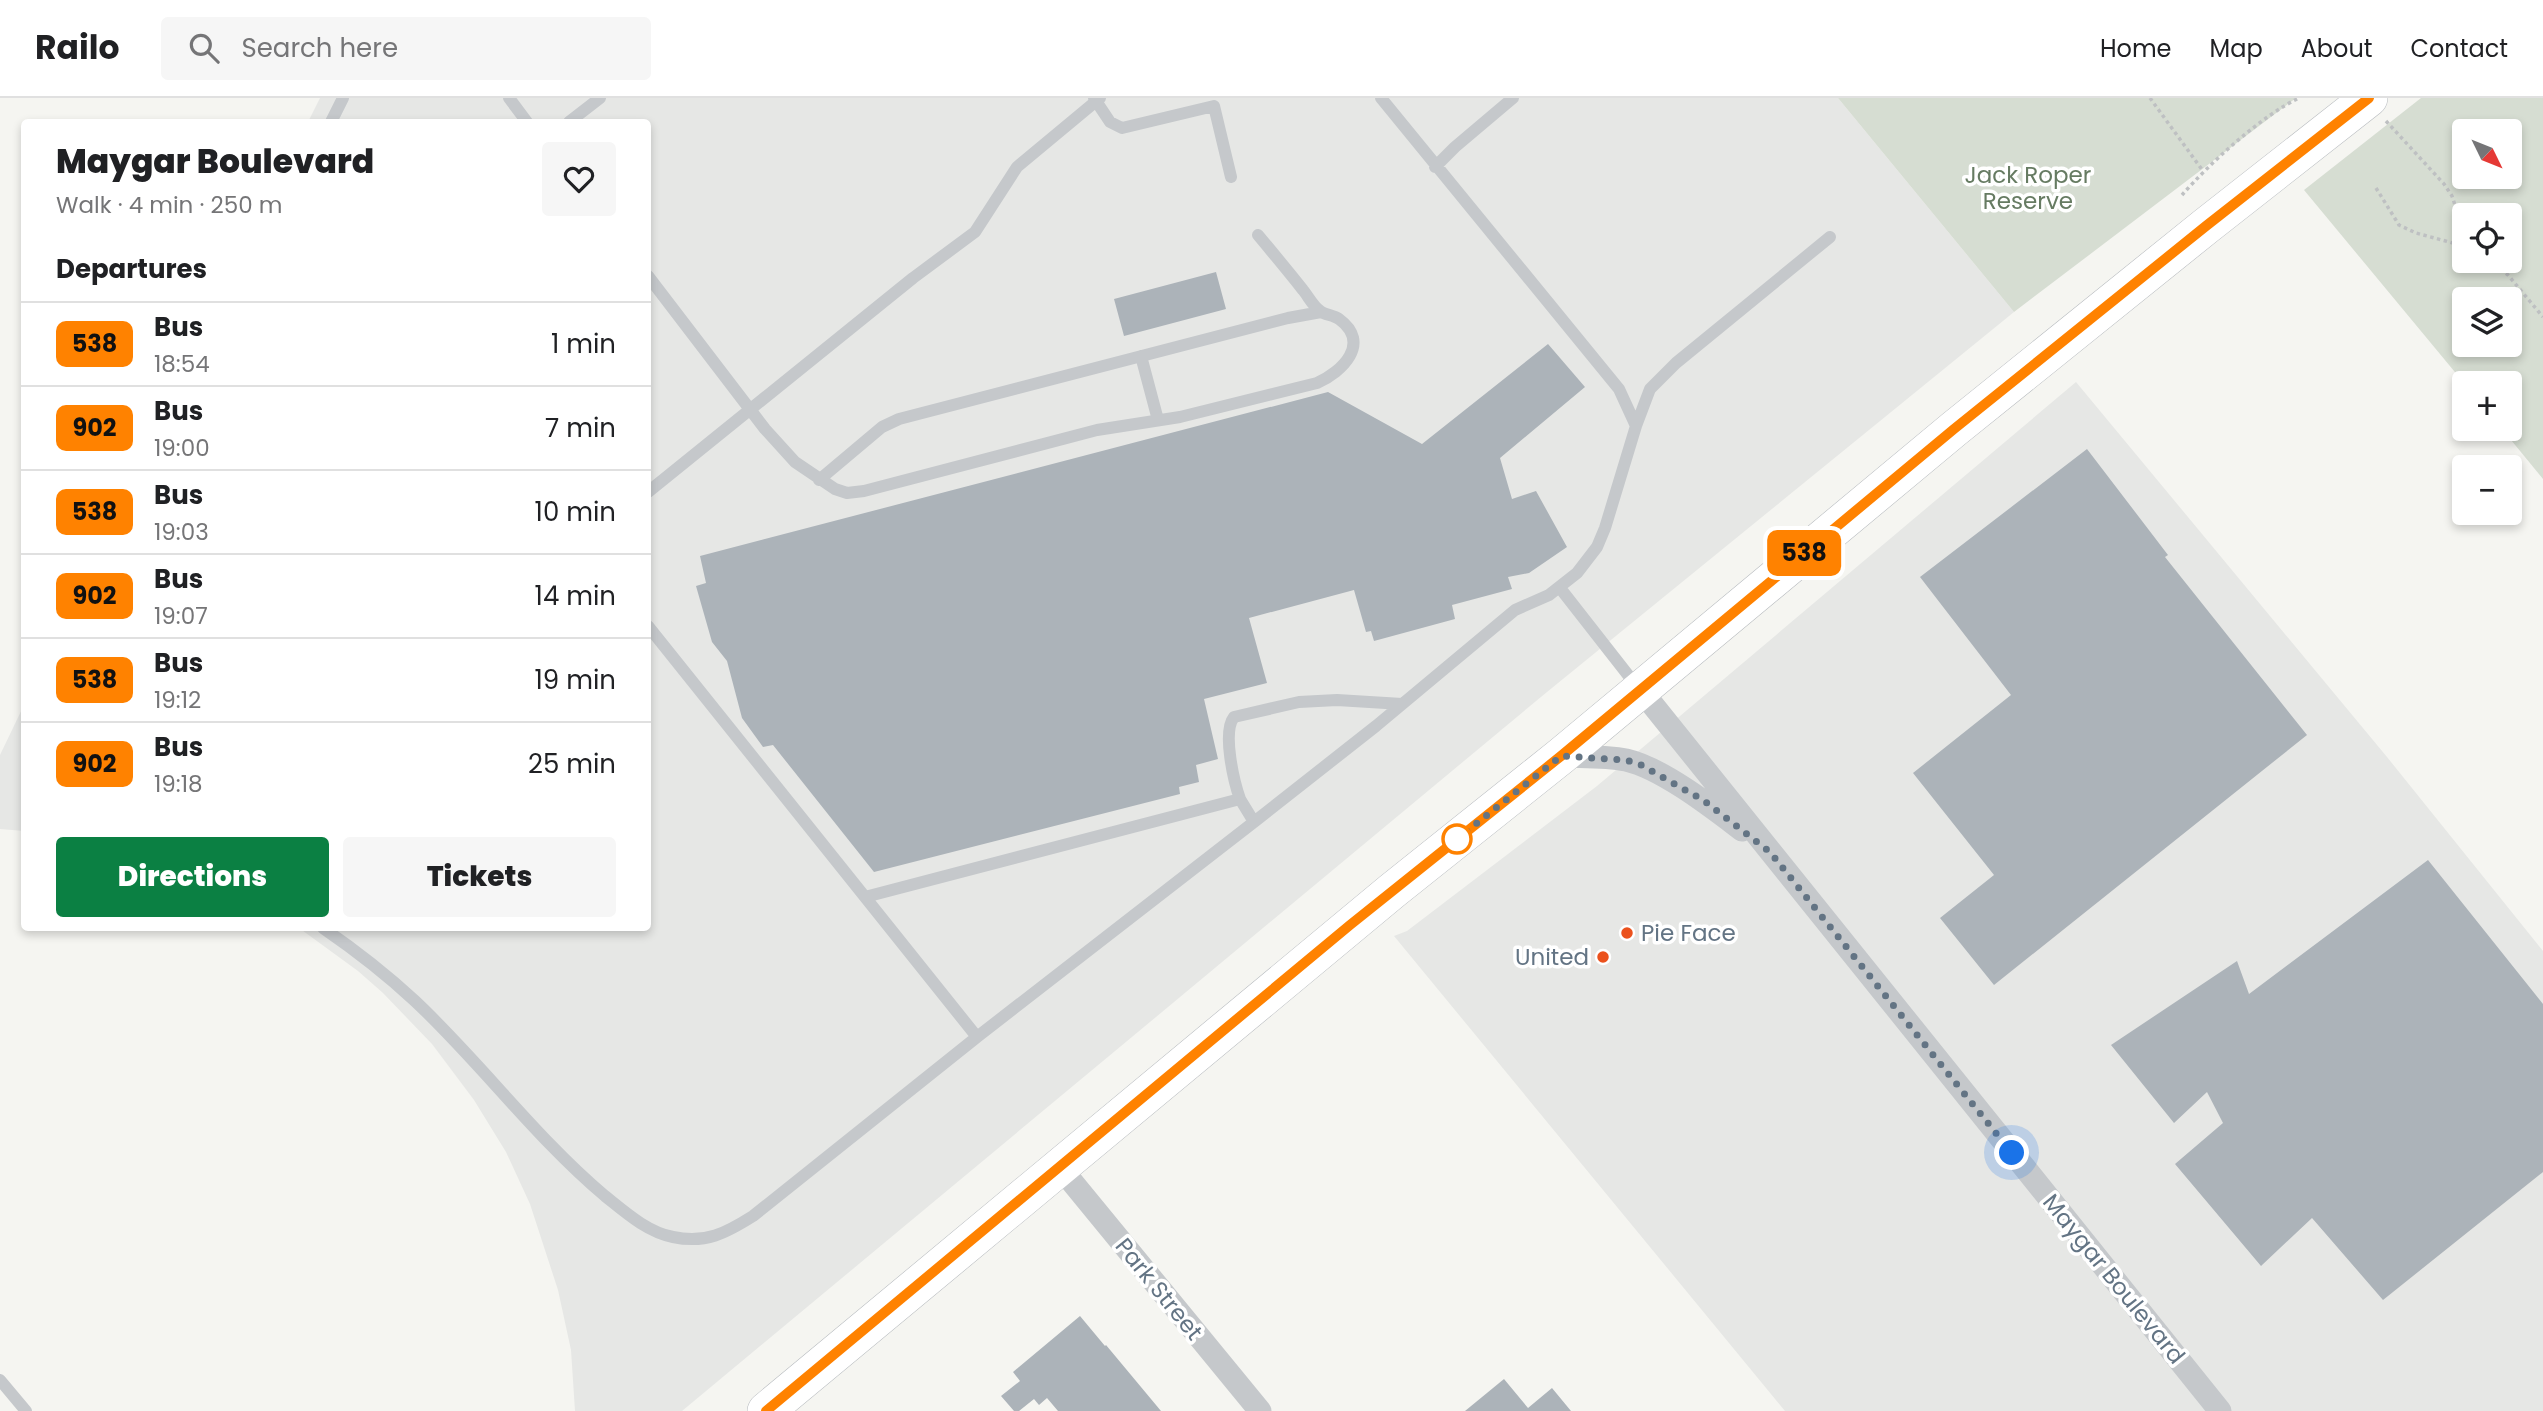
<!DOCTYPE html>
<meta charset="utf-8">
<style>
body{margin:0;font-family:Poppins,sans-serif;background:#f6f6f6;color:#202124;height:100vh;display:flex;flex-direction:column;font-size:26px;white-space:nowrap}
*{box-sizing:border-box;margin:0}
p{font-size:23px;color:#757577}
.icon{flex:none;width:38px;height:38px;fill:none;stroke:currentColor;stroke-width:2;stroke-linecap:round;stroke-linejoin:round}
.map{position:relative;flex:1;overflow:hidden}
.sheet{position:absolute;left:21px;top:21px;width:630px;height:812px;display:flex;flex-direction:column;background:#fff;border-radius:7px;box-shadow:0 4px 10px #0003}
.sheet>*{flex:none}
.badge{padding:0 14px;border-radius:10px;font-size:24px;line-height:46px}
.needle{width:46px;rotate:133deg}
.controls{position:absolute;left:2452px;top:21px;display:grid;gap:14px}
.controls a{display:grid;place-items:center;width:70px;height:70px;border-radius:7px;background:#fff;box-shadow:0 4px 10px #0003;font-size:35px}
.you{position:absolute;width:35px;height:35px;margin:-18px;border:5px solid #fff;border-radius:50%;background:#1a73e8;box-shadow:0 0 0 10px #1a73e833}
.map>.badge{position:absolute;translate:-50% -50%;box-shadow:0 0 0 4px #fff}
h2{padding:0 35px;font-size:26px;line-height:63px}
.round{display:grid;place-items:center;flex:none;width:74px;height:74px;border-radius:7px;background:#f6f6f6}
.headline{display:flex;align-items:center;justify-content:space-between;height:119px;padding:0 35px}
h1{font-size:33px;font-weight:800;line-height:52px}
.button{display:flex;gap:14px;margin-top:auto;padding:14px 35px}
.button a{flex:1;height:80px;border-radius:7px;background:#0b8043;color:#fff;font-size:28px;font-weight:800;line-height:80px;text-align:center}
.button a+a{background:#f6f6f6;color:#202124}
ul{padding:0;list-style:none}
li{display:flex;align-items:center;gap:21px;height:84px;padding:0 35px;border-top:2px solid #e0e0e0}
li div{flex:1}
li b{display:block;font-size:26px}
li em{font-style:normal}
li .badge{min-width:77px;font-weight:700;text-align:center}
header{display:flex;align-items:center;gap:42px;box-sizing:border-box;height:98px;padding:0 35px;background:#fff;border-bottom:2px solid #e0e0e0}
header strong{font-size:33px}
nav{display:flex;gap:38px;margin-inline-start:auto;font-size:24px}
.search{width:490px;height:63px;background:#f6f6f6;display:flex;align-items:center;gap:18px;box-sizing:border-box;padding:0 24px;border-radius:7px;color:#757577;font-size:26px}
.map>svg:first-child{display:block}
.built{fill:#e6e7e5}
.green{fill:#d6ddd2;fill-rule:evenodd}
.building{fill:#acb3b9}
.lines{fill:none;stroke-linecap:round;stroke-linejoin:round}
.primary-casing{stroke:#b5b9bd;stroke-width:38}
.path{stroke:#bec0c2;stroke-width:3.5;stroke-dasharray:3.5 3.5;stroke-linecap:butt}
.lane{stroke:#c5c8cb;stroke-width:12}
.street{stroke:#c5c8cb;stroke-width:23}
.primary{stroke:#fff;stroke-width:37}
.line-casing{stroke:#fff;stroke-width:16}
.line{stroke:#ff8200;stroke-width:10}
.walk{stroke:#637484;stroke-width:7;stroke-dasharray:0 12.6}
.stop-dot{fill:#fff;stroke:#ff8200;stroke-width:3.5}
.poi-dot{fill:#eb511c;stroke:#fff;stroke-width:2.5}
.labels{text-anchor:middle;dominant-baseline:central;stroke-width:7;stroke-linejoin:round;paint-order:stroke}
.park-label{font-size:23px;fill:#667b62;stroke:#fff}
.poi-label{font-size:23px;fill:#637484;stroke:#fff;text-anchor:start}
.street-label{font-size:23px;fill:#637484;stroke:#fff}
</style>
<header>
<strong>Railo</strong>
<div class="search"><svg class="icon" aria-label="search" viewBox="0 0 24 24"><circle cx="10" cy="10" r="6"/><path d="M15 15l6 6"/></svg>Search here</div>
<nav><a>Home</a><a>Map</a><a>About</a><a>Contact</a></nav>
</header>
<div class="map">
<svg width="2543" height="1313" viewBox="0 0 2543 1313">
<rect width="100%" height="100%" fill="#f5f5f1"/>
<!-- built -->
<path class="built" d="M320,0H1838L2014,214L1547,594L682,1313H575L571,1252L558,1192L530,1106L506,1054L474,1002L432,946L383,895L358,873L299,830H648V24H308Z
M2076,284L2387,659L2543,853V1313H1785L1394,838L1407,833L1597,688Z
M24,607V733L0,731V657Z"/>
<!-- green -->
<path class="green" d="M1838,0H2296L2014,214Z
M2421,0H2543V381L2502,331H2510V285H2464L2304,92ZM2464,33H2510V79H2464ZM2464,117H2510V163H2464ZM2464,201H2510V247H2464Z"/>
<!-- building -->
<path class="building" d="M1216,174L1226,211L1124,238L1114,201Z
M1548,246L1585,289L1500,360L1512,401L1536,393L1567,449L1529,475L1508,479L1512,491L1452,507L1455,521L1374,543L1371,533L1366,534L1354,492L1249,520L1267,585L1204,601L1218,661L1196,667L1199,684L1179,689L1180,696L874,774L773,647L763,649L742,620L727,563L712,544L696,488L706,485L700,458L1328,294L1422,346Z
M2087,351L2168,457L2165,459L2307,637L1994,887L1940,820L1994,777L1913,675L2011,597L1920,479Z
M2428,762L2543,906V1074L2383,1202L2312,1120L2261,1168L2175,1066L2223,1025L2207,994L2174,1025L2111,947L2237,863L2249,896Z
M1080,1218L1105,1248L1106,1247L1161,1313H1058L1047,1300L1039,1307L1034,1301L1019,1313H1014L1001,1298L1020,1283L1013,1274Z
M1504,1281L1528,1310L1552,1290L1571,1313H1465Z"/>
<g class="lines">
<!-- primary casing -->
<g class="primary-casing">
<path id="primary" d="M766,1313L1392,793L1561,658L1954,331L2206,128L2369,0"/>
</g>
<!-- path -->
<path class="path" d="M2150,0L2203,73
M2386,23L2444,86L2452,98L2464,134
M2376,90L2399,127L2416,135L2464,148
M2182,97C2210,65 2261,18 2299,0
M2489,163L2508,177L2543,219"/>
<!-- lane -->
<path class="lane" d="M509,0L527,24
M1094,0L1110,24L1122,30L1214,8L1231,79
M1381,0L1619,291L1636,328
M331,24L343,0
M569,24L600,0
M1435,69L1455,49L1513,0
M648,178L765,331L795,364L835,391L847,395L864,393L1097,332L1180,319L1317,285C1342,274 1372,245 1339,221C1333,217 1325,217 1320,213C1313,208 1308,198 1303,192C1288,173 1273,155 1258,137
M1141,258L1158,322
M819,382L882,329L899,321L1288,220L1321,214
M648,394L913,180L975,134L1017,69L1100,0
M1560,490L1639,591
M648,528L865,799L1240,701L1254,724L1376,628L1515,512L1549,497L1577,475L1597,449L1605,430L1636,328L1650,291L1676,265L1830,139
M1240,701C1234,684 1222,634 1234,619L1299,604L1337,602L1402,606
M865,799L977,939L1254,724
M323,830C355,852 386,876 415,903C481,965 535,1039 605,1098C625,1114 647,1134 673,1139C706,1146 726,1135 753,1118L977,939
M0,1282L26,1313"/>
<!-- street -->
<path class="street" d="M1640,591L2220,1313
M1561,658C1582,659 1605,658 1626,662C1662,670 1713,710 1742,732
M1059,1068L1260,1313"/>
<!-- primary -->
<use href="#primary" class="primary"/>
</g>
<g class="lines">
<!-- line casing -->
<g class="line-casing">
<path id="line" d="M766,1313L1350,827L1561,658L1954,331L2206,128L2369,0"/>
</g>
<!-- line -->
<use href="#line" class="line"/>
<!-- walk -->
<path class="walk" d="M1457,741L1561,658L1626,662L1641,667L1703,702L1770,754L2012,1055"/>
</g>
<!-- markers -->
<circle class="stop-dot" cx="1457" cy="741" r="14"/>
<g class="poi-dot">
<circle cx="1627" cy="835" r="7"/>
<circle cx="1603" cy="859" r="7"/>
</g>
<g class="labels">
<!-- park labels -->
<g class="park-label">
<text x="2028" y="77">Jack Roper<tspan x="2028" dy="26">Reserve</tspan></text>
</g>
<!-- poi labels -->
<g class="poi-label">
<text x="1641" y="835">Pie Face</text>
<text x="1589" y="859" text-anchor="end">United</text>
</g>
<!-- street labels -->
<g class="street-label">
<text transform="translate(2114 1181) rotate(51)">Maygar Boulevard</text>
<text transform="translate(1159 1191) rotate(51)">Park Street</text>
</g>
</g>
</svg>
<div class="controls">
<a><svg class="needle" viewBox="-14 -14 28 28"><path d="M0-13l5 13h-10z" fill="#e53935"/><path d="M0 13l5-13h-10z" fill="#757577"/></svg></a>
<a><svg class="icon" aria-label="locate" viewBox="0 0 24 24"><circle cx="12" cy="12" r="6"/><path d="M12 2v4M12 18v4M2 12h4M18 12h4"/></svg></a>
<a><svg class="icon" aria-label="layers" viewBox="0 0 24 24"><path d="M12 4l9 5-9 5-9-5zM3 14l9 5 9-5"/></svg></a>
<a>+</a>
<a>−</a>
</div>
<div class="you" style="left:2012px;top:1055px"></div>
<b class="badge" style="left:1804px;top:455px;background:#ff8200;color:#111">538</b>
<section class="sheet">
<div class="headline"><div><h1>Maygar Boulevard</h1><p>Walk · 4 min · 250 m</p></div><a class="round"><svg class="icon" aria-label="heart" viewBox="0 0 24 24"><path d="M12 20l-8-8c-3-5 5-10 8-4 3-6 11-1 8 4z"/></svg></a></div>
<h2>Departures</h2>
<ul>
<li><span class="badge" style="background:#ff8200;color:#111">538</span><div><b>Bus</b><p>18:54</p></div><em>1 min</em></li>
<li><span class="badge" style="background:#ff8200;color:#111">902</span><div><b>Bus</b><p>19:00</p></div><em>7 min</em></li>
<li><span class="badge" style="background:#ff8200;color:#111">538</span><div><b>Bus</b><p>19:03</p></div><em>10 min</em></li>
<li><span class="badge" style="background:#ff8200;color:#111">902</span><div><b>Bus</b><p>19:07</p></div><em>14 min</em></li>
<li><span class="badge" style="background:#ff8200;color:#111">538</span><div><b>Bus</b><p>19:12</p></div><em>19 min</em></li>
<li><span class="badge" style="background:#ff8200;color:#111">902</span><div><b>Bus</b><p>19:18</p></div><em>25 min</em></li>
</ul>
<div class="button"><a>Directions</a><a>Tickets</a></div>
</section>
</div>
